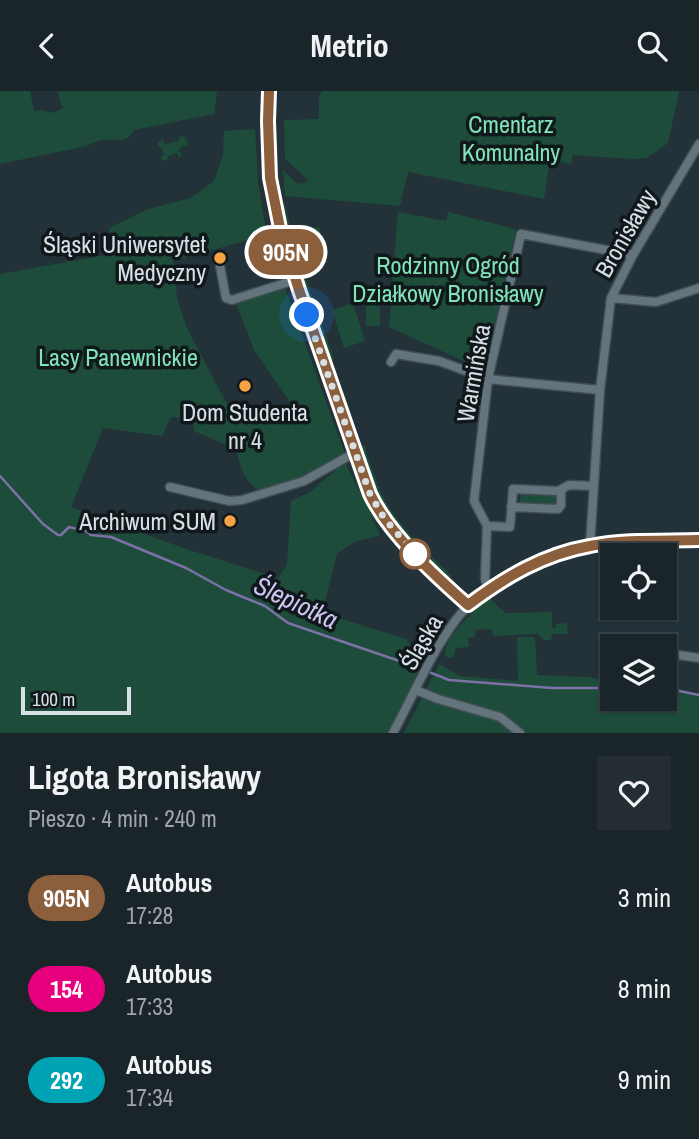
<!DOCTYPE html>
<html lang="pl">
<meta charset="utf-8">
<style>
body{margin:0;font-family:"Archivo Narrow",sans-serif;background:#232d32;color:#f1f3f6;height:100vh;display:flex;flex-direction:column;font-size:26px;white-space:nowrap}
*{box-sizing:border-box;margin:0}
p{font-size:23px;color:#9fa5a8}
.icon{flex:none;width:38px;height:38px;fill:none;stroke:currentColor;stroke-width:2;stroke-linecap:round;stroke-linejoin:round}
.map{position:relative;height:642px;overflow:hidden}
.details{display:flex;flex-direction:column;background:#1a252a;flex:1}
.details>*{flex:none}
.badge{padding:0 14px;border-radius:23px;font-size:24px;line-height:46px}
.buttons{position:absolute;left:600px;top:452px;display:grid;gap:14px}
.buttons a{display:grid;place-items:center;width:77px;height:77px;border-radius:0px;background:#1a252a;box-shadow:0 2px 5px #0004,0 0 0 2px #384247;font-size:35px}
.scale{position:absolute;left:21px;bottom:18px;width:110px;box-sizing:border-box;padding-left:7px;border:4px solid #d7e0e5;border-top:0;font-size:19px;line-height:24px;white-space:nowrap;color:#d7e0e5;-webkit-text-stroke:5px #11181b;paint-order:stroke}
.you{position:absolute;width:35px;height:35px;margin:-18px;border:5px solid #fff;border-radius:50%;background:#1a73e8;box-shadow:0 0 0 10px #1a73e833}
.map>.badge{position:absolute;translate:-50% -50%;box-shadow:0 0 0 4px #fff}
.round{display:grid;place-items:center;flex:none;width:74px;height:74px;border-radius:0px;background:#232d32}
.head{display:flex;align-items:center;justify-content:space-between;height:119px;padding:0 28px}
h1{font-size:33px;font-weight:700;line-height:52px}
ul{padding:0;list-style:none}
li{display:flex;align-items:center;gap:21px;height:91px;padding:0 28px}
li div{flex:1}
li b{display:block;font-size:26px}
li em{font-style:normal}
li .badge{min-width:77px;font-weight:700;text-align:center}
header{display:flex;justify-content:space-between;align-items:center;height:91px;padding:0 28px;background:#1a252a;font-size:32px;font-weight:700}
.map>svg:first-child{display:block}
.green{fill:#1d4d3a}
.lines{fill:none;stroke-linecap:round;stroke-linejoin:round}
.stream{stroke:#7d71a7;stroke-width:2.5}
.street-casing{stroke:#404d52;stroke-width:11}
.street{stroke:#64747c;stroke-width:8}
.line-casing{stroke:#fff;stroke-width:16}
.line{stroke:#8b5e3c;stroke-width:10}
.walk{stroke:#d7e0e5;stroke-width:7;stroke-dasharray:0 12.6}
.poi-dot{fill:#f5a345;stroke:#11181b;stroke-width:2.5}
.stop-dot{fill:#fff;stroke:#8b5e3c;stroke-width:3.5}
.labels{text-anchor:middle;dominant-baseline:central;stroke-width:7;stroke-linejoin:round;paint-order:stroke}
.park-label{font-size:24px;fill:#81e3b8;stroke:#11181b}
.street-label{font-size:24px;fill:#d7e0e5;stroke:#11181b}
.poi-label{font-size:24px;fill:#d7e0e5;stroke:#11181b;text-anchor:end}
.water-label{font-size:26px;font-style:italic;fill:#cdc4f4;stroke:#11181b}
</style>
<header><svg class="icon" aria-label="back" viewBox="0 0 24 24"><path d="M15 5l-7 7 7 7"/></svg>Metrio<svg class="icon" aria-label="search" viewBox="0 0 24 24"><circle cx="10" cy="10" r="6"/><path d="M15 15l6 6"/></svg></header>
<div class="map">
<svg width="699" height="642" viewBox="0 0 699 642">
<rect width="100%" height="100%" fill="#233138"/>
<!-- green -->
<path class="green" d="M0,0H30L34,20L42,19L52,22L64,17L61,14L58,0H217L214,23L134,39L129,46L123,49C111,48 98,48 87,55L0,73Z
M322,0H679L668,52L647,67L633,68L573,64L571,73L550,69L544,108L408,81L400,115L285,105L283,79L298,93L309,90L285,68L284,29L319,28V7Z
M255,38L258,91L267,144L173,170L177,207L186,235L234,327L267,321L279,332L295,318L254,259L236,212L285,197L345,363L302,389L287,391L259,399C244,391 240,374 236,358L194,340L193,328L171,326L162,345L103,337L71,416L186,458L278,487L287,473L291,410L310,401L345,371L359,400L351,374L354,377L369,417L393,449L391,450L371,425L380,445L356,450L337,463L322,522L406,548L424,569L408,600L410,601L388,642H0V183L111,163L109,137L148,118L191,107L214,90L223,64L224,40Z
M181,45L185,46L188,52L187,56L183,54L179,59L182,65L179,67L177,62L168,65L167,69L163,70L160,66L164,64L162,57L157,55L158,51L163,48L164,53L179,50V47Z
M284,112L304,182L334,268L330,269L299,178L282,117Z
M398,121L446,130L448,121L516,138L485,280L389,236Z
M319,136L326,167L309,171L302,140Z
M380,211V235H366V212Z
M353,212L365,250L344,257L332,219Z
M360,354H364C370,371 375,389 383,406C399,437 428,461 452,485L449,487C424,462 395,437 379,405C371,389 366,371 360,354Z
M520,401L557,404L556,414L520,413Z
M490,507L505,522L552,521V537H556V533L567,532L568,543H552L551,549H544L538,543L493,545L492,538L475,539V546L468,547L469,556L456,557L454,566L448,567L445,564C444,545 475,519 490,507Z
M517,546H535L537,584L587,586L612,590V607H665V598L699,603V642H404L439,573L460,585L518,590Z"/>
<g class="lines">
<!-- stream -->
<path class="stream" d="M0,385L43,433L58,444H61L69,436L86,440L91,444L111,446L186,477L226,499L265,515L288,532L414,575L449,589L552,597H612
M665,597L699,604"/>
<!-- street casing -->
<g class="street-casing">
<path id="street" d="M269,0L268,30L270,87L281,142L298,199L370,403C389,443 435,485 468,514
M220,175L226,207L232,209L295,189
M611,207L656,211L699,197
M391,271L396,263L439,270L488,288L600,299
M170,396L229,410L242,409L304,390L356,361
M511,416L558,418L561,414V399
M487,435L510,436L513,398L558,400L569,394L593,395
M590,455L600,299L611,207L633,164L699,53
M489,498L485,488L487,435L474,410L488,288L521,143L633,164
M665,562L699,567
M416,599L438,608L500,626L520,642
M393,642C413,605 430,564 455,530C468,512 485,501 504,490C519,480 534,471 551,465C598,448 650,450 699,449"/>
</g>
<!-- street -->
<use href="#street" class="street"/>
</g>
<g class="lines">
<!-- line casing -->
<g class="line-casing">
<path id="line" d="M269,0L268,30L270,87L281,142L299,199L370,403C389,443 435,485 468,514C505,486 544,463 590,455C625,448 663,450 699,449"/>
</g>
<!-- line -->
<use href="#line" class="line"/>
<!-- walk -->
<path class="walk" d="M307,224L370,403L384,427L415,463"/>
</g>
<!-- markers -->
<g class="poi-dot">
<circle cx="220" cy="167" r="7"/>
<circle cx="245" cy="295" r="7"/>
<circle cx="230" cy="430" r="7"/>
</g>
<circle class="stop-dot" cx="415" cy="463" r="14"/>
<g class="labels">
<!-- park labels -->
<g class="park-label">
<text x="511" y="33">Cmentarz<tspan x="511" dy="28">Komunalny</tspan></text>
<text x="448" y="174">Rodzinny Ogród<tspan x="448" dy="28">Działkowy Bronisławy</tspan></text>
<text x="118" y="266">Lasy Panewnickie</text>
</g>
<!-- street labels -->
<g class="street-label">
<text transform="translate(625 142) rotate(-60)">Bronisławy</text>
<text transform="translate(473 282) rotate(-80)">Warmińska</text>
<text transform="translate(421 551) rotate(-60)">Śląska</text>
</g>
<!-- poi labels -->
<g class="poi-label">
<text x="206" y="153">Śląski Uniwersytet<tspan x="206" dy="28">Medyczny</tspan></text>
<text x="245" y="321" text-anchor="middle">Dom Studenta<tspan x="245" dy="28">nr 4</tspan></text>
<text x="216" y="430">Archiwum SUM</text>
</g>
<!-- water labels -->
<g class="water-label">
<text transform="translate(296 511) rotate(25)">Ślepiotka</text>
</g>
</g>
</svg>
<div class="buttons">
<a><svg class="icon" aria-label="locate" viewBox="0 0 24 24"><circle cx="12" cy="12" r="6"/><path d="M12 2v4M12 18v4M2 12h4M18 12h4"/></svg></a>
<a><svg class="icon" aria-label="layers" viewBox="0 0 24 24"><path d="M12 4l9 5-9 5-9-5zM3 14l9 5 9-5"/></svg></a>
</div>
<div class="scale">100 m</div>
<div class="you" style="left:307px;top:224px"></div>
<b class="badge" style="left:286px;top:161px;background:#8b5e3c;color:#fff">905N</b>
</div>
<section class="details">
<div class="head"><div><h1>Ligota Bronisławy</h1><p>Pieszo · 4 min · 240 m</p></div><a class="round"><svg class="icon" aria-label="heart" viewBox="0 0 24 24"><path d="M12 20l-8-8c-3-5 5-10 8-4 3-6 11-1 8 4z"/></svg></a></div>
<ul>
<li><span class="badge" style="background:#8b5e3c;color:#fff">905N</span><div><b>Autobus</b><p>17:28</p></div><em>3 min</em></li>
<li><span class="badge" style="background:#e6007e;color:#fff">154</span><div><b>Autobus</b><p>17:33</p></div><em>8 min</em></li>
<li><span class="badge" style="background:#00a3b4;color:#fff">292</span><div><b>Autobus</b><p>17:34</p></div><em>9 min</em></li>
</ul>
</section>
